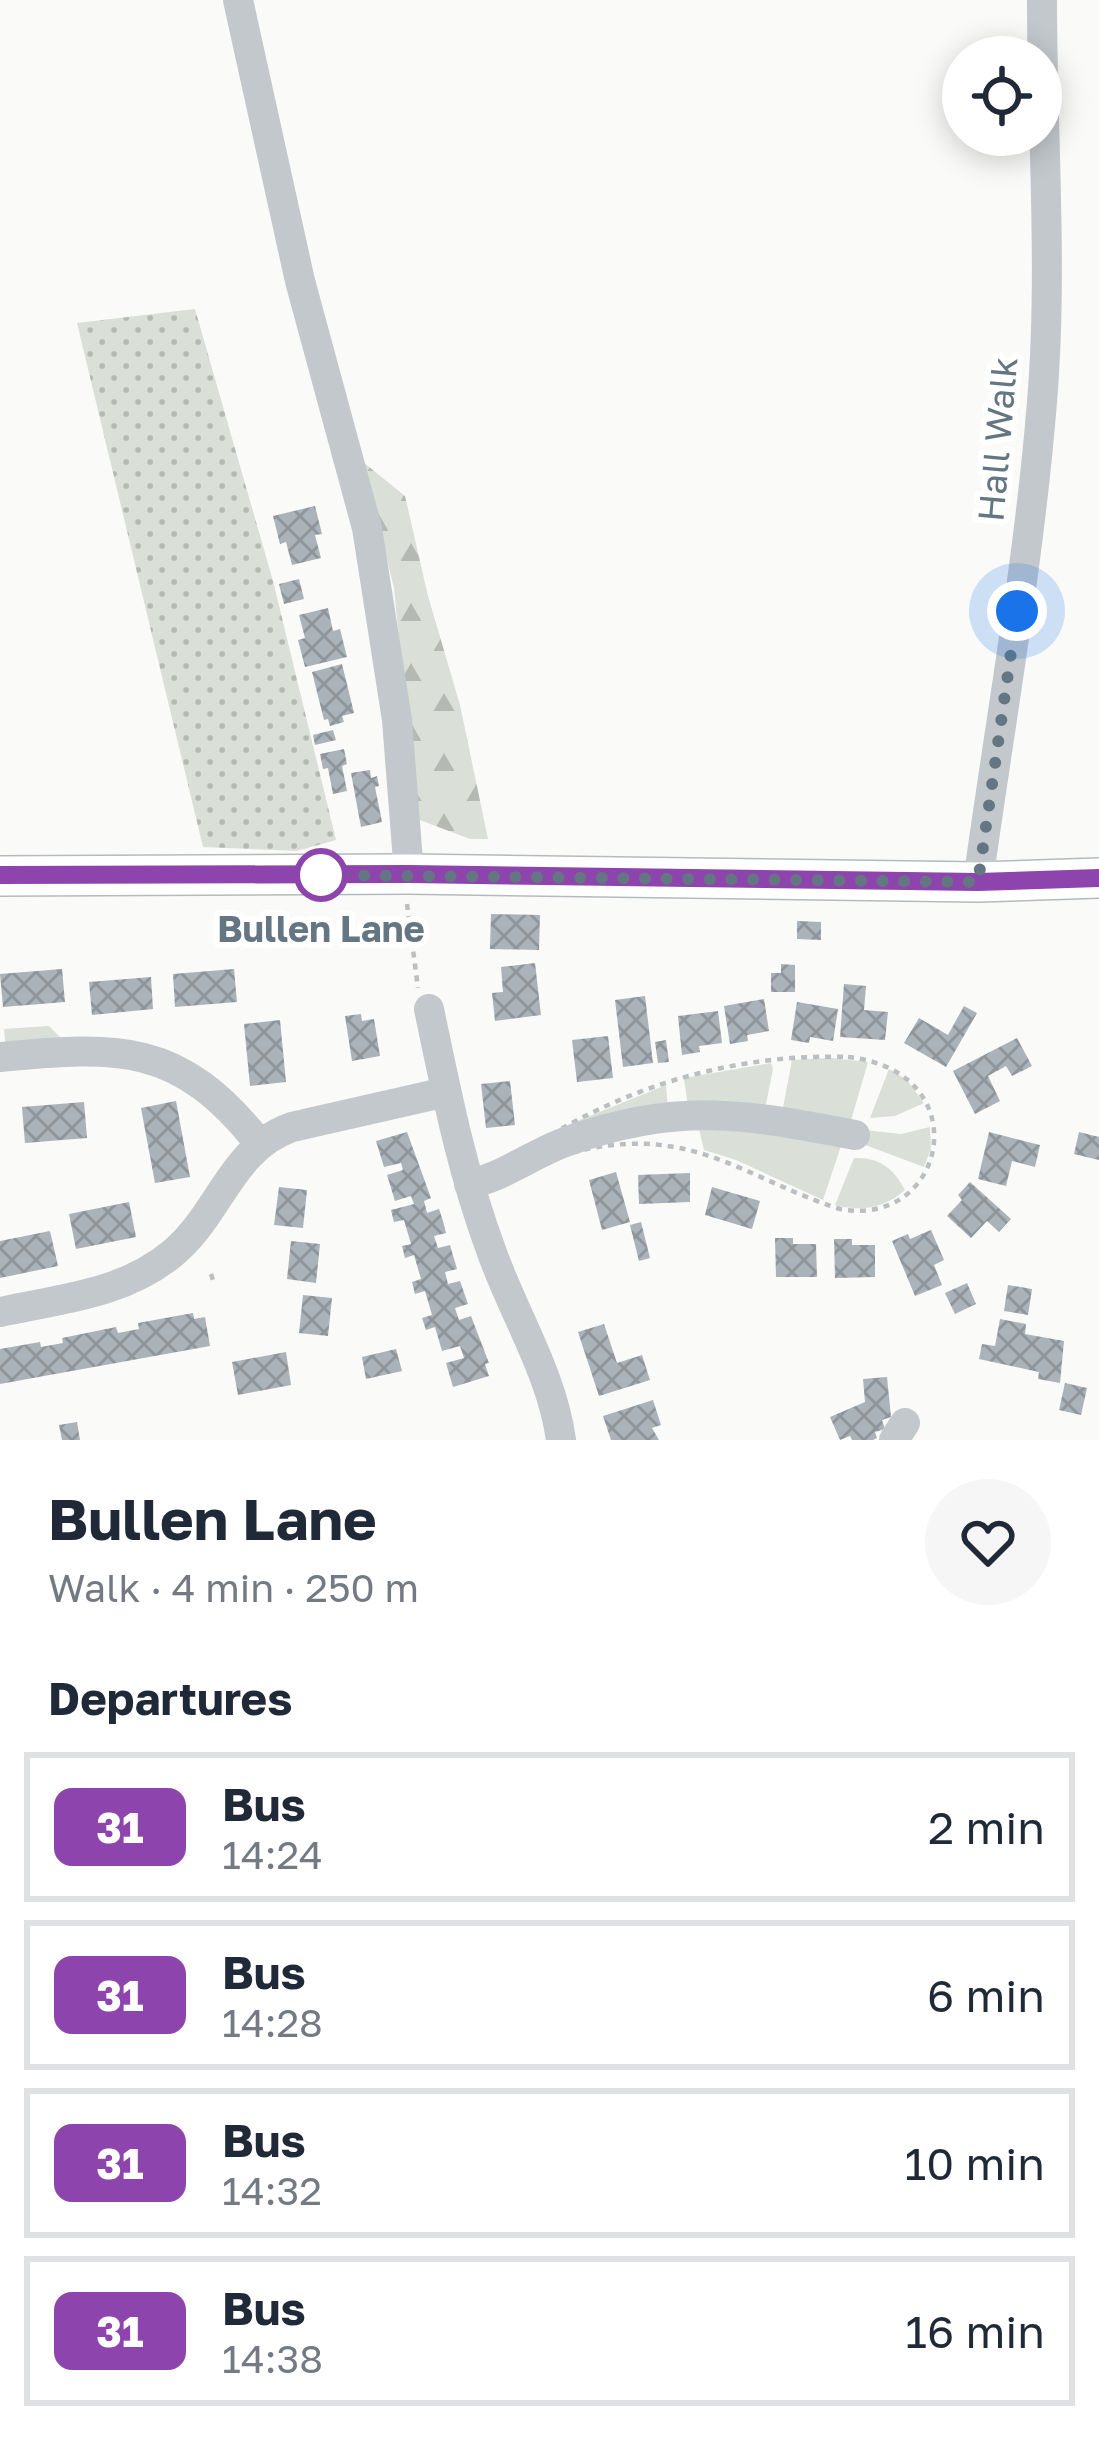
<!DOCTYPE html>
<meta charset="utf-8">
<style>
body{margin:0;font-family:"Golos Text",sans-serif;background:#f6f6f7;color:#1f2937;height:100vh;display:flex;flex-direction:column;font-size:45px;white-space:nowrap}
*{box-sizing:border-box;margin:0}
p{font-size:39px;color:#747a83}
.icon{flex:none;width:66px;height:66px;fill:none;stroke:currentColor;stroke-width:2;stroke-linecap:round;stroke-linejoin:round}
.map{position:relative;height:1440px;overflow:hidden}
.side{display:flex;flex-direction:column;background:#fff;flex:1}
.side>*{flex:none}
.badge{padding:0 24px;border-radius:18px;font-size:42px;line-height:78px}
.fabs{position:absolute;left:942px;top:36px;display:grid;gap:24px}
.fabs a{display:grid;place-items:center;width:120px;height:120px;border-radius:50%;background:#fff;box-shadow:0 6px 30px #0003;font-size:60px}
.you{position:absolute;width:60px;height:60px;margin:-30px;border:9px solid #fff;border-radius:50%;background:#1a73e8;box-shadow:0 0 0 18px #1a73e833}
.map>.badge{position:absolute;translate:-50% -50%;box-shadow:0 0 0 6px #fff}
h2{padding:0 48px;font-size:45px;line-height:108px}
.round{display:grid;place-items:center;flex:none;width:126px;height:126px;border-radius:63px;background:#f6f6f7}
.overview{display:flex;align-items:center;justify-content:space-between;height:204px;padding:0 48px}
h1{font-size:57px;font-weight:700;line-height:90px}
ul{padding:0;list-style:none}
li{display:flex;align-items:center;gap:36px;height:150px;margin:0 24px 18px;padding:0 24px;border:6px solid #e0e1e3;border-radius:0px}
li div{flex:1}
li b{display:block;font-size:45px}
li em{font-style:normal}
li .badge{min-width:132px;font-weight:700;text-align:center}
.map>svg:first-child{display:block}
.grass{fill:#dadfd7}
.forest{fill:url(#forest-firs)}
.garden{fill:url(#garden-dots)}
.building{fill:url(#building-cross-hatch)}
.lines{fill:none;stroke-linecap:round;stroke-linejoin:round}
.major-casing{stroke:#b5babe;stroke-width:42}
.path{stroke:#bbbfc2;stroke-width:4.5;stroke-dasharray:6 6;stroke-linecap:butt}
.minor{stroke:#c3c8cc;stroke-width:30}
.major{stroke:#fff;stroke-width:39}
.line-casing{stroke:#fff;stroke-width:27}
.line{stroke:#8e44ad;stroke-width:18}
.walk{stroke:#657683;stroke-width:12;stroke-dasharray:0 21.6}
.stop-dot{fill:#fff;stroke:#8e44ad;stroke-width:6}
.labels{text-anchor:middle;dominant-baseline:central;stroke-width:12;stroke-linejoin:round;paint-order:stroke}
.street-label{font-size:36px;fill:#657683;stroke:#fff}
.stop-label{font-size:36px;font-weight:bold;fill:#657683;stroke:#fff}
</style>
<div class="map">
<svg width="1099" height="1440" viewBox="0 0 1099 1440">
<defs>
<pattern id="forest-firs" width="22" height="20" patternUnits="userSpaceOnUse" patternTransform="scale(3)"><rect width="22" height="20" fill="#dadfd7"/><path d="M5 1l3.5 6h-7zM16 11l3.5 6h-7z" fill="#b4b9b4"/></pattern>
<pattern id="garden-dots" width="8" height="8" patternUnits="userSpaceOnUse" patternTransform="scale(3)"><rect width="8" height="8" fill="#dadfd7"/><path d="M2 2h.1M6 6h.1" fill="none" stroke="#b4b9b4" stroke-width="1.8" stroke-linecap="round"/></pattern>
<pattern id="building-cross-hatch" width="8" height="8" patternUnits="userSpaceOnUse" patternTransform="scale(3)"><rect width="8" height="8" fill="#aab3b9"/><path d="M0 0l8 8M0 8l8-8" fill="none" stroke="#8e969c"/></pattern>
</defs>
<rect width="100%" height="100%" fill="#fafaf8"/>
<!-- grass -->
<path class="grass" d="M49,1026L68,1045L6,1049L4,1029Z
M831,1058L868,1062L850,1124L782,1113L792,1060Z
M771,1063L773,1069L765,1109L688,1107L684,1078Z
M889,1069L907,1080L924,1103L895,1116L870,1118Z
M666,1085L668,1109L575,1130L570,1124Z
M697,1121L842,1143L823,1200L736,1160L704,1150Z
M930,1127L931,1149L924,1167L860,1143L865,1130L901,1134Z
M854,1158C880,1157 894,1169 905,1190C885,1208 861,1212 835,1205Z"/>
<!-- forest -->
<path class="forest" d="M363,462L405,496L428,596L460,705L488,839H470L417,819L394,588Z"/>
<!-- garden -->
<path class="garden" d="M195,309L273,581L336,840L297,851L203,847L77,323Z"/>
<!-- building -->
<path class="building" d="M315,506L322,534L315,535L321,558L292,565L286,542L280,544L273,516Z
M299,579L304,599L284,604L279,584Z
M328,608L333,631L340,629L347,657L305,667L298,640L305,638L299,615Z
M342,664L354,713L342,716L344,722L330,726L328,719L324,720L312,672Z
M333,730L336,740L315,745L313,735Z
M344,749L347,764L342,766L347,791L333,794L328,768L323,769L320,754Z
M370,770L371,778L377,776L379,786L375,787L382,822L361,827L351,773Z
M491,914L540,915L539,950L490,949Z
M797,921L821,922V940L797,939Z
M535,963L541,1015L495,1021L492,993L503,992L501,967Z
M781,964L795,965V992H771V973H781Z
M62,969L65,1002L3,1007L0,974Z
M234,969L237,1002L175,1007L173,974Z
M151,977L153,1009L92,1015L89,982Z
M844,984L866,986L864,1010L888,1012L885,1040L840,1037Z
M645,996L653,1063L623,1067L615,1000Z
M764,999L769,1031L747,1035L748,1041L730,1044L724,1006Z
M797,1002L838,1009L833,1041L810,1037L809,1043L791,1040Z
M964,1006L977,1013L946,1067L904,1043L919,1018L948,1035Z
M718,1011L722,1043L699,1046L700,1052L682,1055L678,1016Z
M361,1014L362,1021L374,1019L380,1056L352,1061L345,1016Z
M280,1020L286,1082L250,1086L244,1024Z
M608,1036L613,1078L577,1082L572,1040Z
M1017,1038L1032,1066L1012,1076L1006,1066L988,1076L1000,1101L975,1114L953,1071Z
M666,1040L669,1062L658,1063L655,1042Z
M510,1081L515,1125L486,1128L481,1084Z
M176,1101L190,1177L155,1183L141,1108Z
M84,1102L87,1138L25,1143L22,1107Z
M407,1132L431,1198L424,1201L427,1213L439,1209L443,1221L446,1233L434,1236L438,1248L450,1245L457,1269L445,1272L448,1284L460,1281L468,1304L455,1308L459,1320L471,1316L489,1363L485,1364L489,1376L453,1387L446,1363L464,1358L460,1346L442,1351L435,1327L426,1330L422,1318L432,1315L425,1291L415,1294L412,1282L421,1279L414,1255L405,1258L402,1246L411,1244L404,1220L394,1222L391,1210L414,1204L411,1196L395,1201L387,1175L403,1170L401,1163L384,1167L376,1141Z
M989,1132L1040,1145L1035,1167L1012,1161L1006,1186L978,1179Z
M1079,1132L1099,1137V1160L1074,1154Z
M616,1172L630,1222L602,1230L589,1180Z
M690,1173V1202L639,1204L638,1175Z
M970,1182L1011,1219L999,1232L987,1221L971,1238L947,1216L962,1200L958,1195Z
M279,1187L307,1190L303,1228L274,1225Z
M712,1187L760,1201L752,1229L705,1215Z
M129,1202L136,1237L76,1249L69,1214Z
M641,1222L650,1258L639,1261L630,1225Z
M931,1230L944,1260L934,1265L942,1285L915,1296L892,1241L908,1234L910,1239Z
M50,1231L58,1266L0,1278V1241Z
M775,1238H793V1244H816L817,1277H776Z
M834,1239H852V1245H875V1277L835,1278Z
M291,1241L320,1244L316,1283L287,1279Z
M967,1283L976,1304L955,1314L945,1293Z
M1008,1285L1032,1289L1028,1315L1004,1311Z
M303,1295L332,1298L328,1336L299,1333Z
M193,1313L194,1319L205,1317L210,1346L0,1384V1349L40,1342L41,1347L63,1343L62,1338L116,1327L118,1333L139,1329L138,1323Z
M1000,1319L1026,1324L1025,1334L1064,1341L1060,1383L1038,1379L1039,1372L979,1359L982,1344L995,1346Z
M604,1324L617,1363L642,1355L650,1380L599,1396L578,1332Z
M396,1349L402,1371L366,1379L362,1357Z
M286,1352L291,1385L238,1395L232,1362Z
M887,1377L891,1417L882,1420L885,1429L875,1432L877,1438L873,1440H852L850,1436L840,1440L830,1417L865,1402L863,1379Z
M1065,1383L1087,1388L1081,1415L1059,1410Z
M653,1400L661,1425L652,1428L659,1440H611L603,1416Z
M77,1422L80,1440H62L59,1425Z"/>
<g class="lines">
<!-- major casing -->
<g class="major-casing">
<path id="major" d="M0,876L409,874L978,882L1099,878"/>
</g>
<!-- path -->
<path class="path" d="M407,904L418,988
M848,1057C979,1071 948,1229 840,1209C746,1179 696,1127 587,1149C572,1153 556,1155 542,1163L532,1159V1147C624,1086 737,1053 848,1057Z
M211,1274L214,1283"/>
<!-- minor -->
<path class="minor" d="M238,0L300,281L367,528L397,720L409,874
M978,882C1000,722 1029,563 1042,402C1053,269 1042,134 1042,0
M429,1009C446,1091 462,1172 491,1250C513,1313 552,1373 561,1440
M0,1057C119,1046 179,1042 259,1143
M469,1184C507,1176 534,1152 571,1140C679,1102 746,1114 855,1135
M0,1312C61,1299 124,1294 173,1253C220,1214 231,1148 292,1127L446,1092
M894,1440L905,1423"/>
<!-- major -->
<use href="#major" class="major"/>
</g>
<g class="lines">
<!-- line casing -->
<g class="line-casing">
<path id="line" d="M0,875L409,874L978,882L1099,878"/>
</g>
<!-- line -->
<use href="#line" class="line"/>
<!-- walk -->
<path class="walk" d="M321,875L978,882L1017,611"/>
</g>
<!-- markers -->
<circle class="stop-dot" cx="321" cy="875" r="24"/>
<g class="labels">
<!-- street labels -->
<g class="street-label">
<text transform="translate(997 439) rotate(-85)">Hall Walk</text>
</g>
<!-- stop labels -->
<g class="stop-label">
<text x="321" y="928">Bullen Lane</text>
</g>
</g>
</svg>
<div class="fabs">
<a><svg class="icon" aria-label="locate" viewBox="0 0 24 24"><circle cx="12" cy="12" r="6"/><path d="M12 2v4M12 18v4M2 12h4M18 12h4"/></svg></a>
</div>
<div class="you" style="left:1017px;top:611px"></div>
</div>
<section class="side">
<div class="overview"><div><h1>Bullen Lane</h1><p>Walk · 4 min · 250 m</p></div><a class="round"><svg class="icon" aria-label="heart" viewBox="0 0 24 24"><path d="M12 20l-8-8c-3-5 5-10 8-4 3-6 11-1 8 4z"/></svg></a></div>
<h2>Departures</h2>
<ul>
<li><span class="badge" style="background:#8e44ad;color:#fff">31</span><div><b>Bus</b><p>14:24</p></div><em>2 min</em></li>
<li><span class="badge" style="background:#8e44ad;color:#fff">31</span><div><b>Bus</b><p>14:28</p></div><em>6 min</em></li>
<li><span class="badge" style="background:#8e44ad;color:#fff">31</span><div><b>Bus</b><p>14:32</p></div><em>10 min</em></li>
<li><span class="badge" style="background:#8e44ad;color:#fff">31</span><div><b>Bus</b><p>14:38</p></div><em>16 min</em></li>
</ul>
</section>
